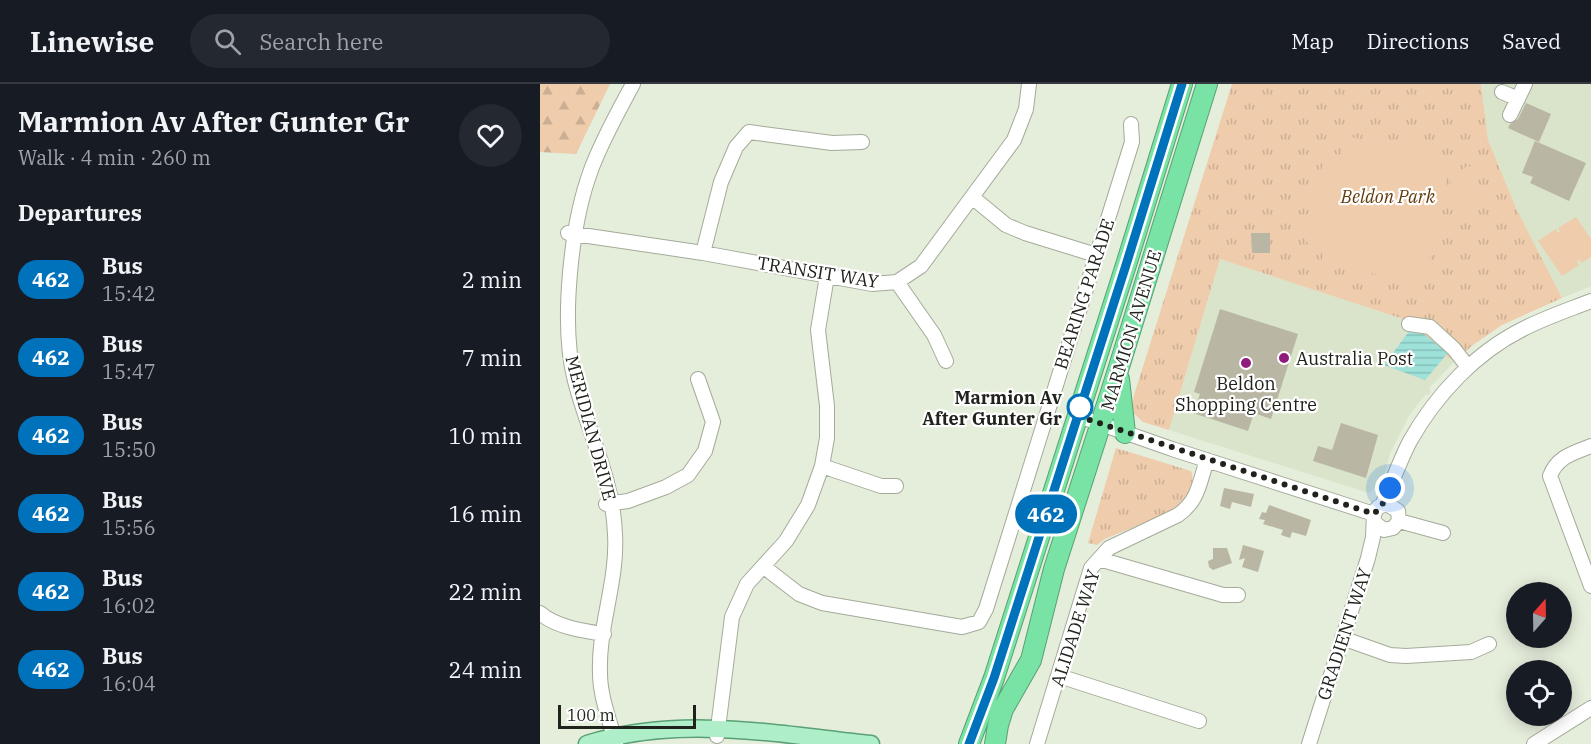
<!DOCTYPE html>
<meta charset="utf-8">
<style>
body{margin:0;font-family:"IBM Plex Serif",serif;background:#242831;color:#f1f3f6;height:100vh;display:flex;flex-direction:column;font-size:22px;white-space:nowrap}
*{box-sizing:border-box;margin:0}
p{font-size:20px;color:#9ea1a6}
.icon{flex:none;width:33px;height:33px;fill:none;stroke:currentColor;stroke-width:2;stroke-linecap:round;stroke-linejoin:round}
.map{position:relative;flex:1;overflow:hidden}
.details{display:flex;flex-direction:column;background:#171b24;width:540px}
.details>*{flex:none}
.badge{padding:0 12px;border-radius:20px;font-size:21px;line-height:39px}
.needle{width:39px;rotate:20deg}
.controls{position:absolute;left:966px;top:498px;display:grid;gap:12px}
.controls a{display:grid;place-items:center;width:66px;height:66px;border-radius:50%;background:#171b24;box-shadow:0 3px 15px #0003;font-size:30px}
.scale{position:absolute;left:18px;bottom:15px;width:138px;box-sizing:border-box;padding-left:6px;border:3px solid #20231c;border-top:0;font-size:16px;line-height:21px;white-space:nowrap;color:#20231c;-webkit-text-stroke:4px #fff;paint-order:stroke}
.you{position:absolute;width:30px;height:30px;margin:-15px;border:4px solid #fff;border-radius:50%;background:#1a73e8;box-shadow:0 0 0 9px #1a73e833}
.map>.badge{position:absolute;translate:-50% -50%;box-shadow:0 0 0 3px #fff}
h2{padding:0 18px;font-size:22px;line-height:54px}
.round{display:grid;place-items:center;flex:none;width:63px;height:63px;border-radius:32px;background:#242831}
.summary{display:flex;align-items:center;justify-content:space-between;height:102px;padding:0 18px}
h1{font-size:28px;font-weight:800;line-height:45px}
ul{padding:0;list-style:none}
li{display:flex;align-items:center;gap:18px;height:78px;padding:0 18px}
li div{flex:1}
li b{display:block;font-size:22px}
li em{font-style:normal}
li .badge{min-width:66px;font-weight:700;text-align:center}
header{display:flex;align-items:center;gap:36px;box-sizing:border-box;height:84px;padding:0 30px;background:#171b24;border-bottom:2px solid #363941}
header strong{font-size:28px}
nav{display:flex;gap:33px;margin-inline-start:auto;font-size:21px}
.search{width:420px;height:54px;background:#242831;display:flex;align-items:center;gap:15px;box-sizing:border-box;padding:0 21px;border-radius:33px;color:#9ea1a6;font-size:22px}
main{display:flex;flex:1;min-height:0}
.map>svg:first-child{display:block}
.built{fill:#d9e4cb}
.grass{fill:url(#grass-tufts)}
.forest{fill:url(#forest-firs)}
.garden{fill:#eeccac}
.water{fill:url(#water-rules)}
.building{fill:#bab6a4}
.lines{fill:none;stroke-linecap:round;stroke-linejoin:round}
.minor-casing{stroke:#a4ab9a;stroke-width:16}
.major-casing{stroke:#59a074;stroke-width:19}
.highway-casing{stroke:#59a074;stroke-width:22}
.minor{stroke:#fff;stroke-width:14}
.major{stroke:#aeeec8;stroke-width:16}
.highway{stroke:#78e3a4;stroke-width:20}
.line-casing{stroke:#fff;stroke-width:14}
.line{stroke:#0072bc;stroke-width:9}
.walk{stroke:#20231c;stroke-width:6;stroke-dasharray:0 10.8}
.poi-dot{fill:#8f1c7d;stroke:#fff;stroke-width:2}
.stop-dot{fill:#fff;stroke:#0072bc;stroke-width:3}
.labels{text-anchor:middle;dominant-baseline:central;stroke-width:4.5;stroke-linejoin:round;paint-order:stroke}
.park-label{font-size:18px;font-style:italic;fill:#633c0d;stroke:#fff}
.street-label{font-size:18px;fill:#20231c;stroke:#fff}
.poi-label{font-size:18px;fill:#20231c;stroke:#fff;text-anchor:start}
.stop-label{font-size:18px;font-weight:bold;fill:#20231c;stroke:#fff;text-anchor:end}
</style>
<header>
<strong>Linewise</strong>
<div class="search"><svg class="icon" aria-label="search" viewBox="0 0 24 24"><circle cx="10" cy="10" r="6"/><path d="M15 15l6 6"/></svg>Search here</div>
<nav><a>Map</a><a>Directions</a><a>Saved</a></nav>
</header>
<main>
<section class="details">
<div class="summary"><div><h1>Marmion Av After Gunter Gr</h1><p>Walk · 4 min · 260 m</p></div><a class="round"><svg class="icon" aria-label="heart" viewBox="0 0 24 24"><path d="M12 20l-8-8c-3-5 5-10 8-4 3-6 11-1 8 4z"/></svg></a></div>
<h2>Departures</h2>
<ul>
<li><span class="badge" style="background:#0072bc;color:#fff">462</span><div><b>Bus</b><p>15:42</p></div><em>2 min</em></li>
<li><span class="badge" style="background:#0072bc;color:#fff">462</span><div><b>Bus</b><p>15:47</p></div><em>7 min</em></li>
<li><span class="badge" style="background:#0072bc;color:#fff">462</span><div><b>Bus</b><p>15:50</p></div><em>10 min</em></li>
<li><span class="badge" style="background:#0072bc;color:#fff">462</span><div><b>Bus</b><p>15:56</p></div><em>16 min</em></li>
<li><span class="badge" style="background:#0072bc;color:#fff">462</span><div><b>Bus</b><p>16:02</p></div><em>22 min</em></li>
<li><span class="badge" style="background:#0072bc;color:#fff">462</span><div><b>Bus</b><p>16:04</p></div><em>24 min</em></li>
</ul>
</section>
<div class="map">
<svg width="1051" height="660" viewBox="0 0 1051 660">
<defs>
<pattern id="grass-tufts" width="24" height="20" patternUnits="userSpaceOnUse" patternTransform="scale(1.5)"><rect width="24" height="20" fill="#eeccac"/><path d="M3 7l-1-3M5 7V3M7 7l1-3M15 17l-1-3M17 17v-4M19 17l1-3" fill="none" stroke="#ccaf93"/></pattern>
<pattern id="forest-firs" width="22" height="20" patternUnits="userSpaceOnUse" patternTransform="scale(1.5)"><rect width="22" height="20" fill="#eeccac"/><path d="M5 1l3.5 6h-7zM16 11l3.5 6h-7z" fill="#ccaf93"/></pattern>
<pattern id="water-rules" width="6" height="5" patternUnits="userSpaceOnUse" patternTransform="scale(1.5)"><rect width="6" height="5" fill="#9de1d9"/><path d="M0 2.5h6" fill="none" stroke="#87c1ba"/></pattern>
</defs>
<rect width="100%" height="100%" fill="#e5eddb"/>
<!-- built -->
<path class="built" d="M941,0H1051V202L1022,214L976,124L948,56Z
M680,175L869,237L915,277L890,303V311L886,310L870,330L850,369L843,397L829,409L629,346Z"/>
<!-- grass -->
<path class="grass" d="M692,0H941L948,56L976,124L1022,214L962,241L933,261L915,277L896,267L869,237L680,175L629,346L603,338L591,327L594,311Z
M576,364L651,387C655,395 649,411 643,417C633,429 581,448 565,455L557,461L548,459Z"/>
<!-- forest -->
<path class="forest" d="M0,0H70L36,70L0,68Z"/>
<!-- garden -->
<path class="garden" d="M804,52L902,69L898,92L907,94L888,184L882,183L879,198L781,180L784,162L766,158L785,68L801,71Z
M928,81L938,91L936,125L927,135C912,126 904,110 913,93C916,89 924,85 928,81Z
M1036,133L1051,155V173L1042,179L1040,176L1037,177L1039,181L1022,192L998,157L1016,145L1018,149L1020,147L1018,144Z"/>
<!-- water -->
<path class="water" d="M873,242L908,269L885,296L844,281Z"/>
<!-- building -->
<path class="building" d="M986,19L1011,30L999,58L968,44L970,40L978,35Z
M995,57L1046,79L1029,117L990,99L993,93L982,89Z
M711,149H730V169H712Z
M680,225L758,250L731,335L714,329L708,347L653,329L660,310L654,308Z
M801,339L838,351L826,394L773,377L778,362L792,366Z
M684,404L714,410L711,423L692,418L690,425L680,422Z
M729,421L771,436L766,452L752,448L750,454L741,451L743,446L723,440L725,436L719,435L722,428L726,429Z
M703,461L724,467L718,488L702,483L705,474L699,476Z
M673,464H687L692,479L673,486L669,483L668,477L673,475Z"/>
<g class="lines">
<!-- minor casing -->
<g class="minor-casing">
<path id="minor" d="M962,8L978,15
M970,31L985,0
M432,113L466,141L485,149L556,171
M28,149L163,169L332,200L357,198L381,182L474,56L486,25L489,0
M163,169L181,98L196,63L209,48L292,59L322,58
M357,198L394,251L406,277
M869,240L890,243L914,265L928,283
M538,332L632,365L834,430
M1051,362C1033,369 1017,373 1010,392L1051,502
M282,382L341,402H356
M66,420L88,417L126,403L148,391L165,367L173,338L158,295
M842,421C852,400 859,378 870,357C896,311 935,269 983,245C1004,234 1028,226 1051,217
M859,437L903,449
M559,475L683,511H698
M224,483L259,510L282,519L422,543L439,538L446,525L592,58L591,40
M0,529C16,543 43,547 64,550
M802,554L850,571L866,572L931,568L949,560
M519,592L659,637
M177,652L192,533L207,500L246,457L268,421L282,382L287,354V322L278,246L287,192
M76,660C70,637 60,613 60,589C58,543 78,497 75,450C73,395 48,348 35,297C20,240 31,140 51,86C62,56 78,28 93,0
M497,660L551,484L569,464L638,431C659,416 659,399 667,376
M769,660L828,474L833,453L834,430L838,423L847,420L858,427L859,437L853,444L844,446L835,439
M994,660L1051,624"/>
</g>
<!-- major casing -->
<g class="major-casing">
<path id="major" d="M47,660C140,631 236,650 331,660"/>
</g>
<!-- highway casing -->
<g class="highway-casing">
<path id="highway" d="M579,295L585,349
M429,660L454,594L586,181L642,0
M455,660L458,641L463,625L491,576L514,485L578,286L667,0"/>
</g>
<!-- minor -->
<use href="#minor" class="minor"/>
<!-- major -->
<use href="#major" class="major"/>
<!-- highway -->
<use href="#highway" class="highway"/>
</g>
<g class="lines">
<!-- line casing -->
<g class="line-casing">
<path id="line" d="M429,660L454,594L586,181L642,0"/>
</g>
<!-- line -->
<use href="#line" class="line"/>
<!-- walk -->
<path class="walk" d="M540,323L538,332L834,430L842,421L850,404"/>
</g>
<!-- markers -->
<g class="poi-dot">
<circle cx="744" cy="274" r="6"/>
<circle cx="706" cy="279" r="6"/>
</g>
<circle class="stop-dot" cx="540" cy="323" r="12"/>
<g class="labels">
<!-- park labels -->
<g class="park-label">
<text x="848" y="112">Beldon Park</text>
</g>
<!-- street labels -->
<g class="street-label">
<text transform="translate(278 188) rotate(9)">TRANSIT WAY</text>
<text transform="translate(544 210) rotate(-72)">BEARING PARADE</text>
<text transform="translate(591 246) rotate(-73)">MARMION AVENUE</text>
<text transform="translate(51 344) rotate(75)">MERIDIAN DRIVE</text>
<text transform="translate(535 544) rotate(-72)">ALIDADE WAY</text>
<text transform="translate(804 550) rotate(-72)">GRADIENT WAY</text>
</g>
<!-- poi labels -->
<g class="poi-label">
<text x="756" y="274">Australia Post</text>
<text x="706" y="299" text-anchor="middle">Beldon<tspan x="706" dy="21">Shopping Centre</tspan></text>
</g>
<!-- stop labels -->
<g class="stop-label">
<text x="522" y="313">Marmion Av<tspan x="522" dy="21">After Gunter Gr</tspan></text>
</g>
</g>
</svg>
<div class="controls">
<a><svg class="needle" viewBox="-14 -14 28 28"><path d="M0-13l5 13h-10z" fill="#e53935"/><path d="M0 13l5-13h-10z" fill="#9ea1a6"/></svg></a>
<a><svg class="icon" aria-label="locate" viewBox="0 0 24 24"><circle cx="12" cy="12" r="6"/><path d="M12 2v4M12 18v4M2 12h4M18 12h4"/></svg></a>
</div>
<div class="scale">100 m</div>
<div class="you" style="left:850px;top:404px"></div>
<b class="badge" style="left:506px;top:430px;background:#0072bc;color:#fff">462</b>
</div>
</main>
